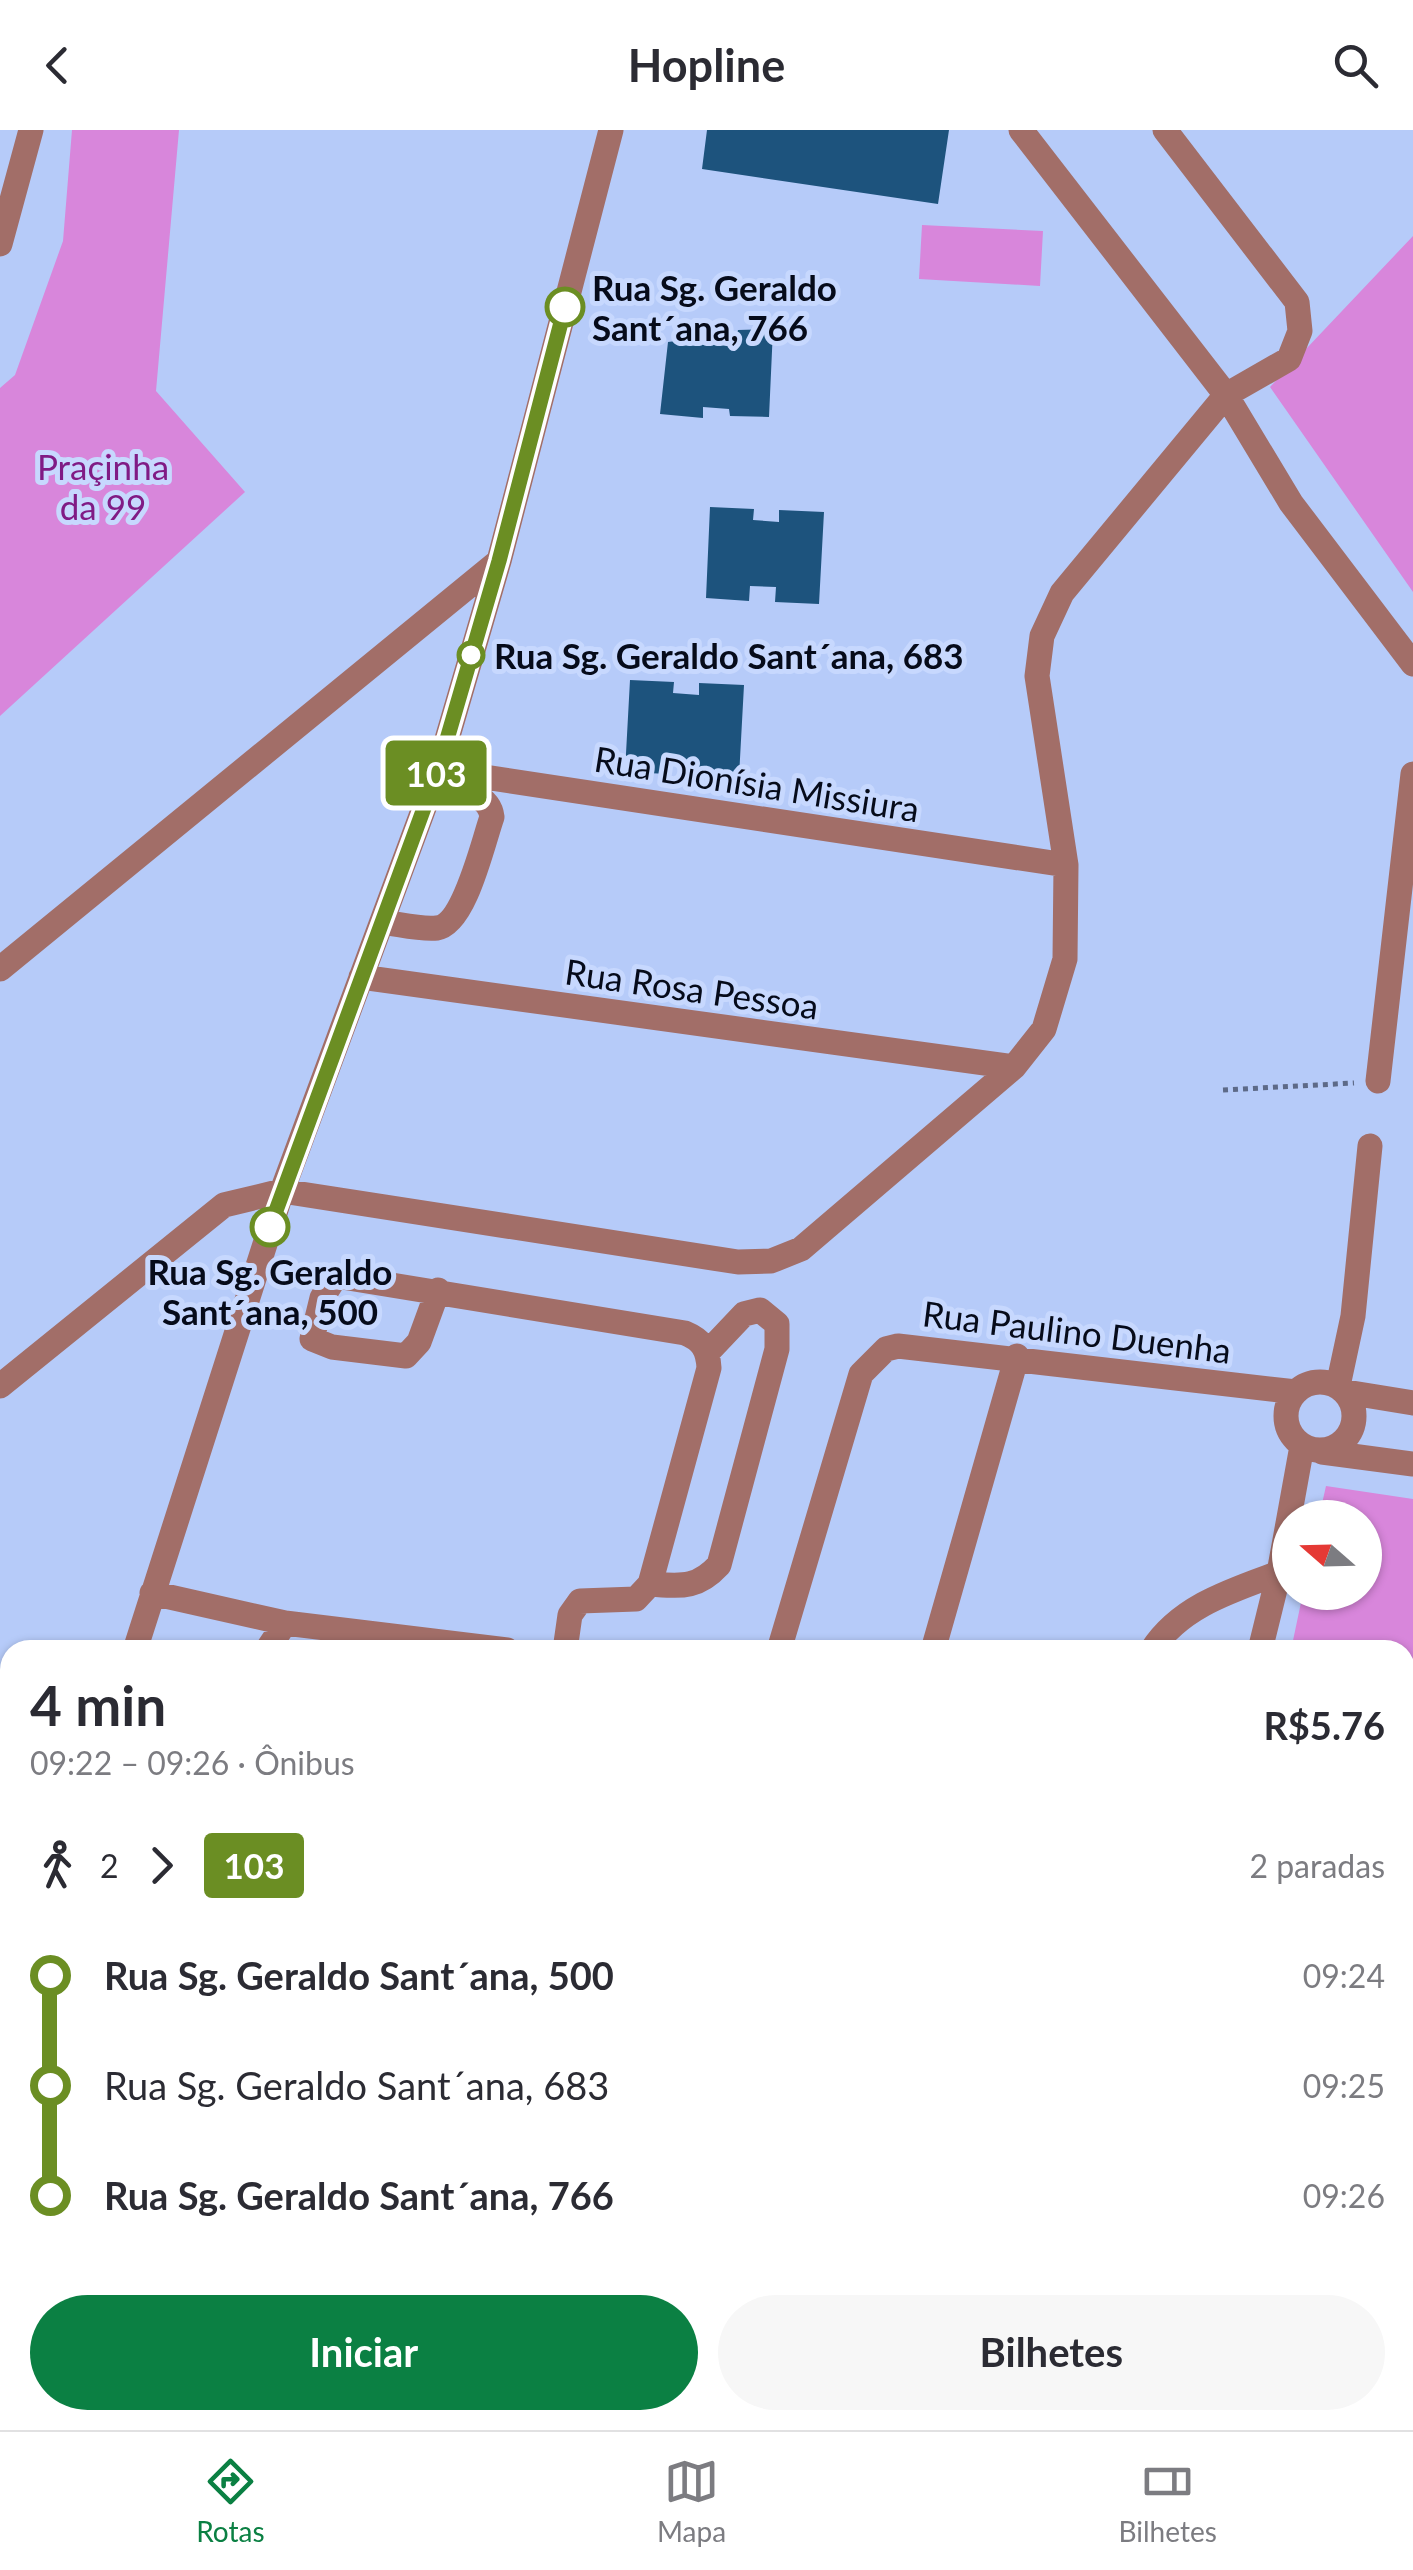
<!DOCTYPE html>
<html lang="pt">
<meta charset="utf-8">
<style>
body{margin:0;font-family:Lato,sans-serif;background:#f7f7f7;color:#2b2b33;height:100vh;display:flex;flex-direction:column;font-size:38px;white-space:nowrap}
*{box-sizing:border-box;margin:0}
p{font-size:32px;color:#7c7c81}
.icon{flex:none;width:55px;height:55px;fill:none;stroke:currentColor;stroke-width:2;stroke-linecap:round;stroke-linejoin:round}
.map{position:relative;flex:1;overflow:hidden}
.panel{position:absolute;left:0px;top:1510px;width:1415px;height:790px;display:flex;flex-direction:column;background:#fff;border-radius:30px 30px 0 0;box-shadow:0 2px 8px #0004}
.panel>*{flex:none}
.badge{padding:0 20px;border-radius:8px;font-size:35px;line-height:65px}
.needle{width:65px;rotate:290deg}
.tools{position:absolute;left:1272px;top:1370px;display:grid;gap:20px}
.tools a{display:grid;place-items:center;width:110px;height:110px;border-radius:50%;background:#fff;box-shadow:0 2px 8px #0004;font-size:50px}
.map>.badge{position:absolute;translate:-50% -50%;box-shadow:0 0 0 5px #fff}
.legs{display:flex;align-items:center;gap:15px;height:110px;padding:0 30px;font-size:32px}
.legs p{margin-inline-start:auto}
.head{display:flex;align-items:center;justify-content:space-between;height:170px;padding:0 30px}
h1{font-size:55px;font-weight:700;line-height:75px}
.action{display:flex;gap:20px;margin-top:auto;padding:20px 30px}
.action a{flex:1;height:115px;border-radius:60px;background:#0b8043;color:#fff;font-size:40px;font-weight:700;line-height:115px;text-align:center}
.action a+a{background:#f7f7f7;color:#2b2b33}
ul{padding:0 30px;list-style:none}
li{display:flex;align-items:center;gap:35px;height:110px;font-size:38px}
li i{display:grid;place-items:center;width:15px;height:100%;margin:0 12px;background:currentColor}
li i::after{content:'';width:25px;height:25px;margin:-12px;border:8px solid;border-radius:50%;background:#fff}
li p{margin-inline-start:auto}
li:first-child i{background:linear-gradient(#0000 50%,currentColor 0)}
li:last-child i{background:linear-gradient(currentColor 50%,#0000 0)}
header{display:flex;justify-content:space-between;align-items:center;height:130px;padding:0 30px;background:#fff;font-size:45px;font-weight:700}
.menu{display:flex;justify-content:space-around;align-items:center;height:140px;border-top:2px solid #e1e1e2;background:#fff;font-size:28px;color:#7c7c81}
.menu a{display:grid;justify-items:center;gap:5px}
.menu .selected{color:#0b8043}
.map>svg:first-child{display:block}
.green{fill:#d886db}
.building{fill:#1d537d}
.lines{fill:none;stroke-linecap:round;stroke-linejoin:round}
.path{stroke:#5d6a88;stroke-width:5;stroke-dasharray:5 5;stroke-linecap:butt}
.minor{stroke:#a26e68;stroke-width:25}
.line-1-casing{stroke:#fff;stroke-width:22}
.line-1{stroke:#6b8e23;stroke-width:15}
.stop-1-dot{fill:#fff;stroke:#6b8e23;stroke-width:5}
.labels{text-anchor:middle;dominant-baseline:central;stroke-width:10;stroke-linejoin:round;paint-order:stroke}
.stop-label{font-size:35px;font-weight:bold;fill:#060b1a;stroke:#c7d8fe;text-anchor:start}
.park-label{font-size:35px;fill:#801b85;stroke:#c7d8fe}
.street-label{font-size:35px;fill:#060b1a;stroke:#c7d8fe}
</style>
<header><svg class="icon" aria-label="back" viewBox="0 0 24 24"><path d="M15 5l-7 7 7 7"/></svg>Hopline<svg class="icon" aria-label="search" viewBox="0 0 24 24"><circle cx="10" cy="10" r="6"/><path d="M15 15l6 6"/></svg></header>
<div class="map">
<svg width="1413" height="2300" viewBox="0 0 1413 2300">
<rect width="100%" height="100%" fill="#b6cbf9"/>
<!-- green -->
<path class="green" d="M72,0H179L156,261L245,362L0,586V258L15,245L63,111Z
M922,95L1043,101L1040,156L919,149Z
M1413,106V462L1270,257Z
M1326,1356L1413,1369V2300H1124L1126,2290H1405V1520H1291L1303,1463L1365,1462V1388L1319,1387Z"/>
<!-- building -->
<path class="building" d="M707,0H949L938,74L702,39Z
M773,199L769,287L730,286L729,279L703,277V288L660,284L668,212L699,208L703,215L735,212L738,200Z
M710,377L754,379L753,390L779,392V380L824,382L819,474L775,472L776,457L750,456L749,471L706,468Z
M630,550L674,552L673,563L699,565V553L744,555L739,647L695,645L696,630L669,629V644L625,642Z"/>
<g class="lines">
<!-- path -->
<path class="path" d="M1223,960L1354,953"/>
<!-- minor -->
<path class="minor" d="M1021,0L1226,265L1291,373L1413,534
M0,114L31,0
M438,640L1066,735
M382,792C399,794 421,800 437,798C465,794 483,712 492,687C489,661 454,659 432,653
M0,839L499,431
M361,847L1014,937
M1378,951L1413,644
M438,1160L419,1212L406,1226L332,1217L312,1209L322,1168L336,1146L685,1203C702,1210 708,1219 709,1238L650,1454L636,1469L580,1471L570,1485L565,1520
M1286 1286a34 34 0 1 1 68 0a34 34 0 1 1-68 0Z
M0,1256L224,1075L282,1061L738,1132L771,1131L801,1119L1014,937L1044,899L1065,829L1066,735L1037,546L1042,506L1062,463L1226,265L1289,229L1300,201L1297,172L1165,0
M1338,1256L1353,1186L1370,1016
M1346,1262L1413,1273
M1322,1322L1413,1334
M650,1454C681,1456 697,1459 719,1435L777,1219V1194L760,1180L744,1184L708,1222
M152,1463L285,1493L507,1520
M135,1520L282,1061L438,640L499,431L611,0
M267,1520L285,1493
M779,1520L861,1244L886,1219L898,1216L1296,1262
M933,1520L1017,1226
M1152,1520C1180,1476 1233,1460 1279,1443
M1260,1520L1279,1443L1302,1316
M1405,1621L1413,1623
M0,1921L10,1891
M0,2131H10
M318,2300L319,2290
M1086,2300L1088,2290"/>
</g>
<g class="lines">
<!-- line-1 casing -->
<g class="line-1-casing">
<path id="line-1" d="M270,1097L438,640L499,431L565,177"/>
</g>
<!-- line-1 -->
<use href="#line-1" class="line-1"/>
</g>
<!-- markers -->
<g class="stop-1-dot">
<circle cx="565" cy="177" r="18"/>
<circle cx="471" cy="525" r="12"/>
<circle cx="270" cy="1097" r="18"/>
</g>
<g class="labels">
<!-- stop labels -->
<g class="stop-label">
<text x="592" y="157">Rua Sg. Geraldo<tspan x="592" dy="40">Sant´ana, 766</tspan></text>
<text x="494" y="525">Rua Sg. Geraldo Sant´ana, 683</text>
<text x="270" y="1141" text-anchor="middle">Rua Sg. Geraldo<tspan x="270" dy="40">Sant´ana, 500</tspan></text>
</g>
<!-- park labels -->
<g class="park-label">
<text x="103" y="336">Praçinha<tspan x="103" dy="40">da 99</tspan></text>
</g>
<!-- street labels -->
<g class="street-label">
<text transform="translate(757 653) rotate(9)">Rua Dionísia Missiura</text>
<text transform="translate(692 858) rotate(8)">Rua Rosa Pessoa</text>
<text transform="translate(1077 1201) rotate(7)">Rua Paulino Duenha</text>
</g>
</g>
</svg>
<div class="tools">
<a><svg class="needle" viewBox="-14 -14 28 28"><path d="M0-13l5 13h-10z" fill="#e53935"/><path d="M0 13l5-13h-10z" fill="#7c7c81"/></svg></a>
</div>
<b class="badge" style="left:436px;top:643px;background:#6b8e23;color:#fff">103</b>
<section class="panel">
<div class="head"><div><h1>4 min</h1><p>09:22 – 09:26 · Ônibus</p></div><b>R$5.76</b></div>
<div class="legs"><svg class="icon" aria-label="walk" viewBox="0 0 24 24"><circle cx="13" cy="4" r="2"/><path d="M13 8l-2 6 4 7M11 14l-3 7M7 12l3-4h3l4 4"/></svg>2<svg class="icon" aria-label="forward" viewBox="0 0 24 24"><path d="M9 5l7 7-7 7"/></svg><b class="badge" style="background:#6b8e23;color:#fff">103</b><p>2 paradas</p></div>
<ul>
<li><i style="color:#6b8e23"></i><b>Rua Sg. Geraldo Sant´ana, 500</b><p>09:24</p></li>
<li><i style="color:#6b8e23"></i><span>Rua Sg. Geraldo Sant´ana, 683</span><p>09:25</p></li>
<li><i style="color:#6b8e23"></i><b>Rua Sg. Geraldo Sant´ana, 766</b><p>09:26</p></li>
</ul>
<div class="action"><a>Iniciar</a><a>Bilhetes</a></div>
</section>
</div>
<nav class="menu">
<a class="selected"><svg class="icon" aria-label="directions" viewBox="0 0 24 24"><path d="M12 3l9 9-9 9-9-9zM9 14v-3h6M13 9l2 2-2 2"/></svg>Rotas</a>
<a><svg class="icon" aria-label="map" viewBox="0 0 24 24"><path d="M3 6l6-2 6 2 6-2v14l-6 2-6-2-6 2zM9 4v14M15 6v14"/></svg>Mapa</a>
<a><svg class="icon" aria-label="tickets" viewBox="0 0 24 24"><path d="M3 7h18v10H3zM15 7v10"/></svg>Bilhetes</a>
</nav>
